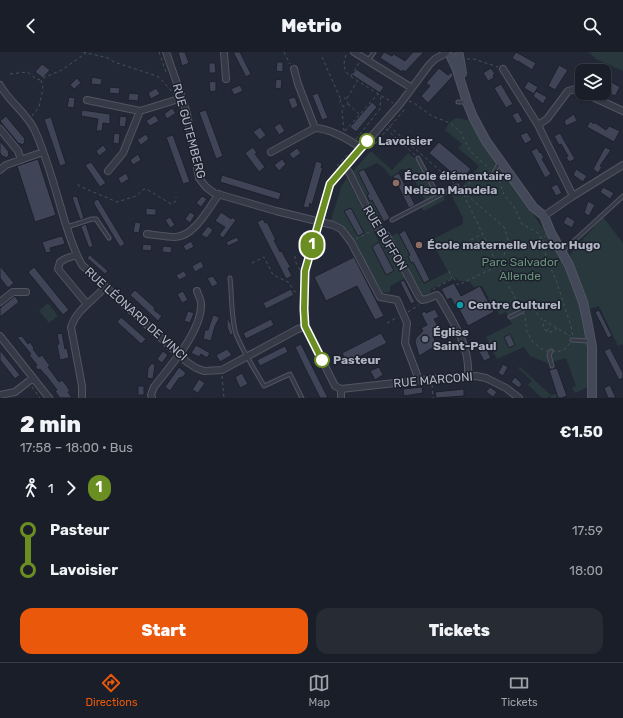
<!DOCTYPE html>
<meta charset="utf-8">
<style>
body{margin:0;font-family:Rubik,sans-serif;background:#272b34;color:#f1f3f6;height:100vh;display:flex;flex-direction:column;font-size:15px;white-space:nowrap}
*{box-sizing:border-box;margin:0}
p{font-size:13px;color:#9fa2a8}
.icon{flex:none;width:22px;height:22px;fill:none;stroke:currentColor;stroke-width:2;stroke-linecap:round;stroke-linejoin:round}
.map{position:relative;height:346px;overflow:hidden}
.drawer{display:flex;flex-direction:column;background:#1a1e28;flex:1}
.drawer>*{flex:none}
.badge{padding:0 8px;border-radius:13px;font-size:14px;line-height:26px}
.buttons{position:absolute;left:575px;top:12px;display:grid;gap:8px}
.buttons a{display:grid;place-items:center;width:36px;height:36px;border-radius:8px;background:#1a1e28;box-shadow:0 1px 3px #0004,0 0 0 1px #383c45;font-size:20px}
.map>.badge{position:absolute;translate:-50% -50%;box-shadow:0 0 0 2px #fff}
.legs{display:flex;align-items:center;gap:6px;height:44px;padding:0 20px;font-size:13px}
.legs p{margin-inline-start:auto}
.headline{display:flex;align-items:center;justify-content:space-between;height:68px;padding:0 20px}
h1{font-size:22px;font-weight:800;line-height:30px}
.action{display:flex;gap:8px;margin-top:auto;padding:8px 20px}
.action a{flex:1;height:46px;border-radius:12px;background:#ea580c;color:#fff;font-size:16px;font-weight:800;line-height:46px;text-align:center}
.action a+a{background:#272b34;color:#f1f3f6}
ul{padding:0 20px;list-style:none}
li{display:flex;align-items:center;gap:14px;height:40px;font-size:15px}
li i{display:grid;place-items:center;width:6px;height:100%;margin:0 5px;background:currentColor}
li i::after{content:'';width:10px;height:10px;margin:-5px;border:3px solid;border-radius:50%;background:#1a1e28}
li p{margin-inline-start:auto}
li:first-child i{background:linear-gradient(#0000 50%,currentColor 0)}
li:last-child i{background:linear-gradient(currentColor 50%,#0000 0)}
header{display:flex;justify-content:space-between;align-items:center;height:52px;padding:0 20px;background:#1a1e28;font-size:18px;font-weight:800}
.menu{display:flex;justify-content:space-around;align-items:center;height:56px;border-top:1px solid #383c45;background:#1a1e28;font-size:11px;color:#9fa2a8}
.menu a{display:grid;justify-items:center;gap:2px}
.menu .selected{color:#ea580c}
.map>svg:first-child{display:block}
.green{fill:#28383c}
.building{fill:#3f4556;stroke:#1d212e}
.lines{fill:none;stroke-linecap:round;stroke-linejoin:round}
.lane-casing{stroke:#515562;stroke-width:5}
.street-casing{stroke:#515562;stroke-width:8}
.secondary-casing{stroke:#515562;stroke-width:10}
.path{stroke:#465359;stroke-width:1;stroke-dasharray:3 3;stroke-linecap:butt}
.lane{stroke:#363a47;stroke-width:3}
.street{stroke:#363a47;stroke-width:6}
.secondary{stroke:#44495a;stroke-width:8}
.line-1-casing{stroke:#fff;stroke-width:9}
.line-1{stroke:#6b8e23;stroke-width:6}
.stop-1-dot{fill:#fff;stroke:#6b8e23;stroke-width:2}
.education-dot{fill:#8d6e63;stroke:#1b202c;stroke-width:1.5}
.culture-dot{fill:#0f9aa8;stroke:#1b202c;stroke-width:1.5}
.worship-dot{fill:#6b7280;stroke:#1b202c;stroke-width:1.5}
.labels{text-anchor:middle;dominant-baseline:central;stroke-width:3;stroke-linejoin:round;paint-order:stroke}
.street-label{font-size:12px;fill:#b1b5c3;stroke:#1b202c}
.stop-label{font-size:12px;font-weight:bold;fill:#b1b5c3;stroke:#1b202c;text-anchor:start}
.poi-label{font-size:12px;font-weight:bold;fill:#b1b5c3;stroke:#1b202c;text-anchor:start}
.park-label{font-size:12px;fill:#6a927a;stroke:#1b202c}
</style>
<header><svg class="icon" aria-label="back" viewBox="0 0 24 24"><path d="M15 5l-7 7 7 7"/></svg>Metrio<svg class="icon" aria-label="search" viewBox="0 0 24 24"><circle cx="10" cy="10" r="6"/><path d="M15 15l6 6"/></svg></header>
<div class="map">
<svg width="623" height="346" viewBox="0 0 623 346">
<rect width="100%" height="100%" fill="#232836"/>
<!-- green -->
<path class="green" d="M588,0H623V19L596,7Z
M456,66L468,68L473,74C496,112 524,147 548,184C564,208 576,237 583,265C588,287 587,312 588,335L575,341L572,336L576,334L566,306L547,311L530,304L524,295L497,307L486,285L512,272L506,260L500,263L497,259H495L482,234L474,235L470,230L459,229L455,225L431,237L430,241L424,244L420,243L390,185L398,181L410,203L408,205L411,211L413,210L424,232L448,220L431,188L463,172V166L450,140L462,135L479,114L458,96L462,92L445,78L449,71Z
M370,100H372L392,118L408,101L418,109L435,143L425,148L411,122L404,117L400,118L397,122L391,125L385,117L377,111L358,120L369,142L367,143L370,149L372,148L384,170L380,172L353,119Z
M347,126L379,190L385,187L406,226L390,234V240L380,241L350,182L344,174L331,168L341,135Z
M443,143L445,148L424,159L421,155Z
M603,165L623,191V294L622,292L618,294L599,254L590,257L570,203L575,196Z
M48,251L58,264L49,271L39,259Z
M520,315L551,343L556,342L557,346H551L550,344L547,346H542L528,333L532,329L518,316Z"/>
<!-- building -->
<path class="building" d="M178,0H185L189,11L182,14Z
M233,0H240L251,22L246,25Z
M384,0L392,4L394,2L405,9L413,0H424L405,20L403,18L402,20L380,6Z
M516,0L536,11L532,18L518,9V10L512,6Z
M277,10H283V20L276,19Z
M209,11H215L216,21H209Z
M42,12L50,18L43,26L35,20Z
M559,13L568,18L555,38L548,34Z
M439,16L448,23L452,20L453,24L428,51L421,44L430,34L426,31Z
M491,16L495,22L493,23L494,26L488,29L483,21Z
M356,17L384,35L380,41L352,23Z
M92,25L102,27L101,33L91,32Z
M77,26L81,31L74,37L70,33Z
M276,27L282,28L281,37L275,36Z
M608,28L620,35L615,44L604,38Z
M216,29V39L210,40L209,30Z
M528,29L538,35L534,42L524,36Z
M501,32L513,52L506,56L494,36Z
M240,33L243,39L234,43L231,37Z
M110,35L120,36L119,42L109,41Z
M156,36L160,42L151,47L148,41Z
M536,39L547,45L543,52L533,44Z
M129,41L139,42L138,49L128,48Z
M318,41L328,66L322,68L312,43Z
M69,45L75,46L74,56L67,55Z
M295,45L298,54L292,57L288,47Z
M372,50L377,55L356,80L350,75Z
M172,56L176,61L167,67L164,62Z
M82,58L110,62V72L103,71L102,79H96L98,67L81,64Z
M206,58L223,104L216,107L199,60Z
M518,60L523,69L517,72L512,63Z
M574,62L577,69L566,74L564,69Z
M155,63L159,69L150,74L146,69Z
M6,64L25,87L24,88L25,90L22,93L20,91L19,92L0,69Z
M120,64L127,65L125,75L119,74Z
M51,65L66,112L60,114L44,67Z
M590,69L594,72V70L606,78L609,74L620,79L614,90L587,75Z
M280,71L285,79L279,83L274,75Z
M260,75L266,83L260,88L253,80Z
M527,80L532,88L525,92L520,83Z
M114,81L120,82L119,92L113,91Z
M560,81L575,107L569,110L566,105L568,104L561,92L559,93L554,84Z
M146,82L149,87L141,93L137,88Z
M173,83L190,130L183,132L166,85Z
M0,89L9,100L8,101L9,103L6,106L4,104L3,105L0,101Z
M439,90L471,117L461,129L429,101Z
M103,93L107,98L99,104L96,99Z
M253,95L257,101L255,102L265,115L259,120L245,101Z
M605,95L611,98L600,114L602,115L598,121L593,117Z
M297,96L301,101L293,107L289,102Z
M537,96L540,101L541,100L544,106L542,107L551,122L545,126L531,99Z
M138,102L141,108L133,113L130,108Z
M38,107L56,163L35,170L17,114Z
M282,107L286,112L279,119L274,113Z
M316,109L322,111L321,116L323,115L312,153L310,151L309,156L303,155Z
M91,110L106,131L100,135L85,113Z
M364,117L390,166L384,170L372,148L370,149L367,143L369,142L358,120Z
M576,117L587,124L583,130L573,123Z
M126,121L129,127L121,132L118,126Z
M399,121L415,153L409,156L393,124Z
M222,123L281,141L279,148L220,130Z
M557,132L562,141L556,144L551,135Z
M603,135L614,141L610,147L600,140Z
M77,144L84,166L80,168L73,148L72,145Z
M202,144L207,147L201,155L196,151Z
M98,147L125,192L120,195L94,152V149Z
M588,149L595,153L589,164L584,161Z
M146,156L156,157V163H146Z
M351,156L364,181L358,184L344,159Z
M190,160L195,163L190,171L185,167Z
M221,160L231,167L232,165L236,168L223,186L219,183L225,175L215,169Z
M567,164L575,169L572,176L563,171Z
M170,165L175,173L170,176L165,168Z
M263,167L265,171L267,170L276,188H274L280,200L281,198L291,216H288L292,224L286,227L257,170Z
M135,170L141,171L139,181L133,180Z
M86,172L93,194L89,196L81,175V174Z
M208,174L213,178L207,186L201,183Z
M405,178L430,228L424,231L413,210L411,211L408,204L410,203L399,182Z
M61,184L63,185L65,192L50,196L51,200L46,201L42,190Z
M237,185L239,189L228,194L226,190Z
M191,189L194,195L186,199L183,194Z
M379,190L394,219L386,223L372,195Z
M143,192L152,193L151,199L142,198Z
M163,194L172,195L171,201L162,200Z
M90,203L108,219L105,222L87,206Z
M354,205L384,264L375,268L357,234L326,249L314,225Z
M201,209L204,215L195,220L192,214Z
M0,214L14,231L8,236L0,226Z
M34,215L69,258L63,263L28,220Z
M184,219L187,224L179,228L176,223Z
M213,224L218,232L212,235L207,226Z
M404,228L415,250L411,252L400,230Z
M454,231L461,244L480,234L494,260L468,274L459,257L457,258L451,246L447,248L441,237Z
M291,237L294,243L266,257L263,251Z
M135,238L155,256L154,258L162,264L158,269L130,243Z
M183,239L188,248L182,251L177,242Z
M15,244L19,250L0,265V256Z
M435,257L439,265L434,267L441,280L433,284L436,291L434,295L419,304L415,290L416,286L423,279L421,276L427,273L421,261L425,259L426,261Z
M599,258L612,284L608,286L595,260Z
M188,259L194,261L190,271L184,269Z
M213,263L219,265V267L215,274L211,289L203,287L205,278H208Z
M121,265L146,287L141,292L117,270Z
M227,265L231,272L233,282L230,283L227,275Z
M271,267L274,273L246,287L243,281Z
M62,281L65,297L67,296L69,306L60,308L57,293L59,292L57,282Z
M381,281L387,291L347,311L342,301Z
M510,282L515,293L509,296L504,285Z
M22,284L28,292L30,290L34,296L33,297L39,305L42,303L50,314L48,315L59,330L62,328L66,333L70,339L68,340L72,346H60L55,339L57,338L48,326L40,317L38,318L35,314L37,313L29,303L31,302L17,285Z
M301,292L328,346H320L306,318L295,295Z
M196,293L210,301L207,306L201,302L199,305L191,301Z
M285,294L288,300L260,314L257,308Z
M486,296L491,306L484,309L479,300Z
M610,296L623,321V326L619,328L604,299Z
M227,297L232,303L220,310L216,303Z
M0,298L20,323L15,327L0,308Z
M163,299L168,303L162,311L157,307Z
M152,311L155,313L153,327L147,326L148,316Z
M503,312L508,315L503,324L498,321Z
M179,315L186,321L183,325L179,326L170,339L165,335Z
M379,315L383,323L375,328L370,319Z
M557,316L567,344L562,346H558L549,318Z
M242,321L248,332L240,336L235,325Z
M515,325L522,332L519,336L511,330Z
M199,327L205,331L198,341L192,338Z
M610,333L616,346H608L604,336Z
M138,334H144V343H138Z
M422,335L423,341L404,344L403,337Z
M490,335L497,340L493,345L486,340Z
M464,337V344L436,346L435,340Z"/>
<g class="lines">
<!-- lane casing -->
<g class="lane-casing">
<path id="lane" d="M368,9L374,0
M458,50H467
M493,122L500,110
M438,144L457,134
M392,168L438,144L418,106
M67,175L92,167H96L109,186
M563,199L623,144
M230,226C232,243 231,266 236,282C243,300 255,318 264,334L290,322L302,346
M510,265L522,259
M572,288L589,289
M551,299L549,303L552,314"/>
</g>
<!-- street casing -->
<g class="street-casing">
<path id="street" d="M166,0L181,43L187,62L199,126L206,135L214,141L276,159L333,173L341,177L351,190L380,245L397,248L407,271L405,291L419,328
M224,0L226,27
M354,0L412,36
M446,1L435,7L429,13L400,52L330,132L305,219L304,257L305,274L335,334L341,337L431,327L476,324L486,326L506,336L519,346
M294,17L298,32L315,76
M503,17L538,73L573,144
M0,33C9,50 27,61 35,79C48,108 56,140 65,170C70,185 74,199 82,213L187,310L196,316L204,319L222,318L296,278L305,274
M584,41L623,59
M87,48L140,59L182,46
M538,73L547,67L568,39L575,37L582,40
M0,77L18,99L21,108
M271,100L315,76C331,77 348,87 361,96
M344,116L349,120L376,174L387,184L419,245L422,248L427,247L437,243L439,245C454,272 470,293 468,324
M0,118L6,113L43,100
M108,119L123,101L140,59
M544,164L573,144L623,113
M147,182C156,183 166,185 175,185C194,185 209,156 219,142
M76,203L65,207L60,210L58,217L87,252
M0,250L13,240H26
M0,284L49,346
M0,343L15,340L33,326
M82,346V334L71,275C77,257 93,249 105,235
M152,346L151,343L154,335C170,314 203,278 201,251C201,247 198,243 197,239
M341,346V337"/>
</g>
<!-- secondary casing -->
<g class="secondary-casing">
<path id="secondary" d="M459,3L462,21
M451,5L456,15L467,50L473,65L486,89L533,155L544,164L551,181L569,213L583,250L587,268L592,295V346"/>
</g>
<!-- path -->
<path class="path" d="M83,0L108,6L114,10L157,24L160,26L174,42
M159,0L166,20
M284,0L290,12
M346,3C343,11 343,18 350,24L393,51
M322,5L341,48
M467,7H474L498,15
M10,22L27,20L38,28L62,18L86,1
M351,24L359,11
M340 50a4 4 0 1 1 8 0a4 4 0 1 1-8 0Z
M347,46L357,30
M409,49L414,51L432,64L450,71L460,79L470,99L490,117
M348,52L359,62
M32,64L39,55L43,36L41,28
M389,74L454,131
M386,77L415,103
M344,79L342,59L344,54
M345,79L378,42
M356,87L380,57L381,44
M375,92L405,57
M337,114L348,102
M490,121L495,123L499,128L504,143L514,155L522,172L538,181L543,188L545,195L546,206L556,228L571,274L573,285L570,291L565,297L557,300L547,299L540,296L532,289L527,280L525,264L498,214L461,137L480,124Z
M78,132L79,134L117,150L136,144L144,137L148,138L171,152L176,149V145
M462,139L504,175L510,194
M356,187L373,178
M471,188L482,182
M295,204V209L300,218
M252,211L264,205L273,223L288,230L295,240H299
M449,219L452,227
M433,238L435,236L454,226L458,233L502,212C505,207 503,202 506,197C512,190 523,194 531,192C536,190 540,186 545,184
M526,258C539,255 535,263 543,268
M408,260L419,253
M387,271L398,265
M557,276L552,280L546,279L543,275L544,268L570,284
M547,279L550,273
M222,324L224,346
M432,333L433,346
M32,335L40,346"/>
<!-- lane -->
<use href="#lane" class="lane"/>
<!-- street -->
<use href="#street" class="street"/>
<!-- secondary -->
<use href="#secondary" class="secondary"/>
</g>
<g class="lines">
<!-- line-1 casing -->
<g class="line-1-casing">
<path id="line-1" d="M322,308L305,274L304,257L305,219L330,132L367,89"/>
</g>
<!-- line-1 -->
<use href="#line-1" class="line-1"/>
</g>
<!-- markers -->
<g class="stop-1-dot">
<circle cx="367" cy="89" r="7"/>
<circle cx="322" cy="308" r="7"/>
</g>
<g class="education-dot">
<circle cx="396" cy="131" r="4"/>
<circle cx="419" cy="193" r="4"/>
</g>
<circle class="culture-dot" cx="460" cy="253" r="4"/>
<circle class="worship-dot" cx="425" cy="287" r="4"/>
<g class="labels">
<!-- street labels -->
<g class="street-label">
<text transform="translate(189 79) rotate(75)">RUE GUTEMBERG</text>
<text transform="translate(385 186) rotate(59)">RUE BUFFON</text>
<text transform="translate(136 262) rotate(42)">RUE LÉONARD DE VINCI</text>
<text transform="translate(433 328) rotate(-5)">RUE MARCONI</text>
</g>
<!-- stop labels -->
<g class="stop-label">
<text x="378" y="89">Lavoisier</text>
<text x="333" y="308">Pasteur</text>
</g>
<!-- poi labels -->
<g class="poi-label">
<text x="404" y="124">École élémentaire<tspan x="404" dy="14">Nelson Mandela</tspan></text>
<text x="427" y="193">École maternelle Victor Hugo</text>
<text x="468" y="253">Centre Culturel</text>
<text x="433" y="280">Église<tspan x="433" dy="14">Saint-Paul</tspan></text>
</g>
<!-- park labels -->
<g class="park-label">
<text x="520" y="210">Parc Salvador<tspan x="520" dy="14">Allende</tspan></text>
</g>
</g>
</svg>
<div class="buttons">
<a><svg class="icon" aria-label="layers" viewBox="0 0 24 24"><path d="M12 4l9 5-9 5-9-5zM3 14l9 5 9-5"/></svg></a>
</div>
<b class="badge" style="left:312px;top:193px;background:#6b8e23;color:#fff">1</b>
</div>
<section class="drawer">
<div class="headline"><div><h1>2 min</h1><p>17:58 – 18:00 · Bus</p></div><b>€1.50</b></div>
<div class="legs"><svg class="icon" aria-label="walk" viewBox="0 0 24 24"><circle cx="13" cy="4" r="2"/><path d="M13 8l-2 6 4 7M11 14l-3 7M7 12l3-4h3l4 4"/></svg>1<svg class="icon" aria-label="forward" viewBox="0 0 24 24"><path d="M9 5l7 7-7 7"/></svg><b class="badge" style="background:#6b8e23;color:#fff">1</b></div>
<ul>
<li><i style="color:#6b8e23"></i><b>Pasteur</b><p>17:59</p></li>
<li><i style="color:#6b8e23"></i><b>Lavoisier</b><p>18:00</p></li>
</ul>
<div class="action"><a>Start</a><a>Tickets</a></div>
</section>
<nav class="menu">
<a class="selected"><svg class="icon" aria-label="directions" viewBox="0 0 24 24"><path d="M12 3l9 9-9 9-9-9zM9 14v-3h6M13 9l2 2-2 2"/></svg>Directions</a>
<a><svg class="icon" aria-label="map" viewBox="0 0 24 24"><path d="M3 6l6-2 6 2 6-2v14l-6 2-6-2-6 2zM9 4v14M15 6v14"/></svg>Map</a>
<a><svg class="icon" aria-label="tickets" viewBox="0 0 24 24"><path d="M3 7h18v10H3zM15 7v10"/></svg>Tickets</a>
</nav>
